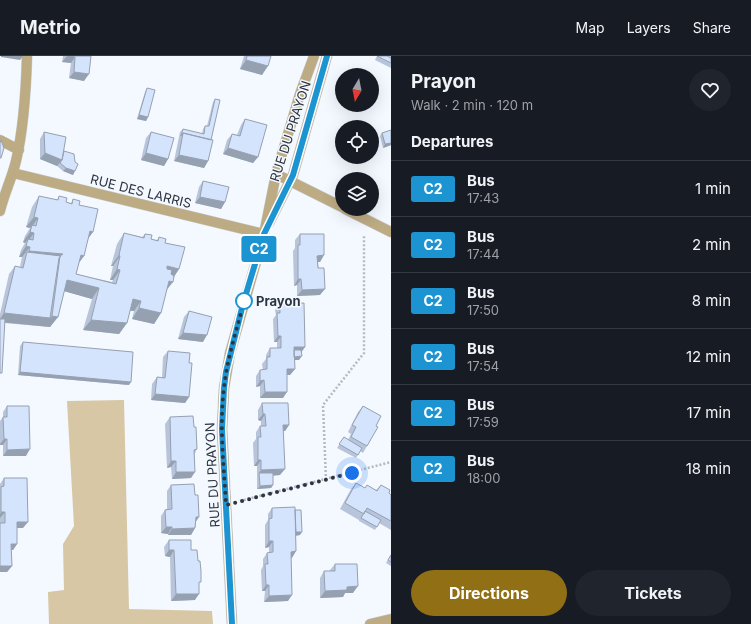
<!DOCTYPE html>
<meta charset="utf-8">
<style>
body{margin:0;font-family:Inter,sans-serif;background:#20242c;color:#f1f3f6;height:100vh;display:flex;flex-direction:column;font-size:15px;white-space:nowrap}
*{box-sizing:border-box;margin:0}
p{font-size:13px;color:#9ea1a6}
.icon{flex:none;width:22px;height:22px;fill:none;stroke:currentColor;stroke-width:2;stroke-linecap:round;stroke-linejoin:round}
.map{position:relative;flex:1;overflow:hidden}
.sheet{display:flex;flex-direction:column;background:#171b24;width:360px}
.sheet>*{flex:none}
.badge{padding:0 8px;border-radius:3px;font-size:14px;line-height:26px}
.needle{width:26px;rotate:190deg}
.controls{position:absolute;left:335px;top:12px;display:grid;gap:8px}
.controls a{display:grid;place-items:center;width:44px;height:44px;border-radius:50%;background:#171b24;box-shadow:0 4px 16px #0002;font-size:20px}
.you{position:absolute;width:20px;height:20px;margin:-10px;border:3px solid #fff;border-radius:50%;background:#1a73e8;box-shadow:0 0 0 6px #1a73e833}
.map>.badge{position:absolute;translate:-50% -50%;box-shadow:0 0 0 2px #fff}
h2{padding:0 20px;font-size:15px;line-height:36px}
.round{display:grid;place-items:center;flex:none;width:42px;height:42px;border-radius:21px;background:#20242c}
.head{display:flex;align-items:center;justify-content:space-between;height:68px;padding:0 20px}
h1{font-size:19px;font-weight:700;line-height:30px}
.primary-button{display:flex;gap:8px;margin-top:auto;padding:8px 20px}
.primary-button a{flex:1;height:46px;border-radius:24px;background:#916f15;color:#fff;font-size:16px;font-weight:700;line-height:46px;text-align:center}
.primary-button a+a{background:#20242c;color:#f1f3f6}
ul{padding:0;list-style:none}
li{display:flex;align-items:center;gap:12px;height:56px;padding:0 20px;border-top:1px solid #363941}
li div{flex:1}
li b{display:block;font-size:15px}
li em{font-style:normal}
li .badge{min-width:44px;font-weight:700;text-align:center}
header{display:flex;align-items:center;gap:24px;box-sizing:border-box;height:56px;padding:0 20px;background:#171b24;border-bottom:1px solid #363941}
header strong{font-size:19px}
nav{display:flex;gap:22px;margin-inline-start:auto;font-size:14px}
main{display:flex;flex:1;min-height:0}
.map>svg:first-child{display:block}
.green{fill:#d7c7a4}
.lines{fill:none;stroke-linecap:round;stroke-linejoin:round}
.minor-casing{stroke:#d0d5dd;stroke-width:11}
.path{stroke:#b4bac2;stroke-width:2.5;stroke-dasharray:2 2;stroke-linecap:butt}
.minor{stroke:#bdab84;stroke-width:10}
.wall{fill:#b7c4da}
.shaded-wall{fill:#95a0b1}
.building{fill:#d5e4fd;stroke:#95a0b1}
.line-casing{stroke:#fff;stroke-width:9}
.line{stroke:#1c94d2;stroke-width:6}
.walk{stroke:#2d3541;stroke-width:4;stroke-dasharray:0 7.2}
.stop-dot{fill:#fff;stroke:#1c94d2;stroke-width:2}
.labels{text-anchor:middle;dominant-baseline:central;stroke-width:3;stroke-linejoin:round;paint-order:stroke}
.street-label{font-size:13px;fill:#2d3541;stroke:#f4f8ff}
.stop-label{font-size:13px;font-weight:bold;fill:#2d3541;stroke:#f4f8ff;text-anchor:start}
</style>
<header>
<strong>Metrio</strong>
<nav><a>Map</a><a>Layers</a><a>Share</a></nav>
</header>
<main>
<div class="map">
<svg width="391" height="568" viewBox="0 0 391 568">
<rect width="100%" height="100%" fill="#f4f8ff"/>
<!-- green -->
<path class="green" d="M124,344L129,553L212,555L213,568H49L48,536L64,534L63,488L74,470L67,345Z"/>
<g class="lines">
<!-- minor casing -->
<g class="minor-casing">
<path id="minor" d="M0,84L19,94
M13,117L264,178
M276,118L342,151
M345,153L391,176
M0,155C4,138 12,122 16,105C24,71 26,35 27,0
M269,167L293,119L327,0
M232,568L222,373L224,332L230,297L264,178L276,118L300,38L314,0
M370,568L391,563"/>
</g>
<!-- path -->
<path class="path" d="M326,424L323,349L364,297V179
M240,445L391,406"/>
<!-- minor -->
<use href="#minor" class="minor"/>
</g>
<!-- wall -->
<path class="wall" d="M63,0H91L84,25L69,22L71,7L62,6Z
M244,0H271L262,19L240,13Z
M377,0H391V12L375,4Z
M147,32L148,61L146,65L137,63L145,36Z
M215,43L211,84L208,105L204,112L174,105L180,76L183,73L202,78L203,73L205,70H207L213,46Z
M245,63L258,101L253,107L223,98L227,84L232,78L237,79L241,69Z
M391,74V89L383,92L380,80L382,77Z
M44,76L64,95L75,106L73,119L63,115L57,110L40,103V83Z
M151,76L168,103L164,110L141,104L146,82Z
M203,125L225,146L221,153L195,147L199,131Z
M39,140L57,144L59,140L66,146L71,147L73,143L79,149L93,176L88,182L84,200L79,206L76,218L112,226L113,224H110L113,210H111L117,188L124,177L142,181L145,178L151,183L157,184L159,181L165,187L179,213L174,220L167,233L161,257L154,268L132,263L134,255H130L127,267L119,278L83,274L92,243L64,235L58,261L50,271L4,267L0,319V258L9,218L15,210L20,211L22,201H19L21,194L25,187L23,186L25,180L30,172L26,171L32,151Z
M300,178L324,199L320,206H318L320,239L297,240V229L294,230L293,195L295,192V184Z
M280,248L301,296L299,304H294L295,313L290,319H287L283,342H260V330L256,331V320L260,314H263L262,308L266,303V299L270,292H277V286H274L273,263L276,259L275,254Z
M189,255L203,286L178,283L184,261Z
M23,286L129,329L18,319L20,290Z
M168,295L189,307V341L185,347L151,344L152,328L157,321L162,322L163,301Z
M262,347L289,369L285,375H283L280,419L273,420V429L271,432L257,433V410H254L253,387L256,383V376L260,370H261V365L258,364V354Z
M7,350L26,400H3V389H0V365L3,361V356Z
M363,350L376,370L367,390L363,397L360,395L356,402L337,392L344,381L348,384L351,378L348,376L358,356Z
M170,361L194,371L197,393L195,397L191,422L172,423L171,411L167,412L165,368Z
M4,422L23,472H17V488L13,494H11L12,510L7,516H0V428Z
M356,427L365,432L367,429L376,434L381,429L391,439V474L379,467L375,474L359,465V464L340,453L351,433Z
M171,429L196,466L195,472L191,479H168V478L161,477V460L165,454L167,453V435Z
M272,452L295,454L300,479L296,480V495L291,502L288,545L264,546L265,535H262L261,514L263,510V503L267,497L269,496V491L265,492V469L268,464V458Z
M169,484L191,494L195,544L171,545L170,501L165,500L164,491Z
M391,498V510L386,507Z
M335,508L353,537H345L343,541L320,542V522L324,515H330V514Z"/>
<!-- shaded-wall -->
<path class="shaded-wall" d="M1,0H23L20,4L1,1Z
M67,0L75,1L71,7L62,6Z
M246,4L268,10L262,19L240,13Z
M74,16L89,18L84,25L69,22Z
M139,59L148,61L146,65L137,63Z
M391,87V89L383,92L385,88Z
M228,92L258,101L253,107L223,98Z
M45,97L62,104L57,110L40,103Z
M146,97L168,103L164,110L141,104Z
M179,99L208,105L204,112L174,105Z
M66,112L75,115L73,119L63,115Z
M200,141L225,146L221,153L195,147Z
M34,161L38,162L31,172L32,169L30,172L26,171Z
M90,175L93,176L85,187Z
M30,176L34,177L27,187L28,183L25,187L23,186Z
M26,190L30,191L22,201H19Z
M29,195L63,198L55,208L27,197Z
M81,199L84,200L76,211Z
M119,199L120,200L113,210H111Z
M324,199L320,206H313L317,200Z
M167,210L179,213L172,224L160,221Z
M117,213L120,214L113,224H110Z
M298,223H301L297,229L294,230Z
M67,224L99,232L92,243L60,234Z
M169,225L173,226L165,236Z
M325,233L320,239L297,240L302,234Z
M133,243L141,245L134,255L126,254Z
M139,252L161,257L154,268L132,263Z
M4,257L50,262L52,260L58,261L50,271L0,266V263Z
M91,264L127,267L119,278L83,274Z
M183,277L207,279L203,286L178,283Z
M278,280H281L277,286H274Z
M294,291H305L301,297L292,298Z
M302,300L299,304H290L292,301Z
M287,313H295L290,319H283Z
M20,316L131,326L129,329L18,319Z
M264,324L260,330L256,331L260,325Z
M265,336H287L283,342H260Z
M155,338L189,341L185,347L151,344Z
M263,358H265L261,365L258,364Z
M283,369H289L285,375H279Z
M4,383H7L3,389H0V388Z
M30,393L26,400H3L7,394Z
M258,404H261L257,410H254Z
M171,405H176L171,411L167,412Z
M285,413L280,419L259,420V417L261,414Z
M176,416H195L191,422L172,423Z
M273,429L271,432L257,433L260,430Z
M1,456H5L0,462V458Z
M196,461H199L195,467Z
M17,466H28L23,472H13Z
M166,471H172L168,478L161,477Z
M195,472L191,479H168L172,473Z
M293,476H302L300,479L291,480Z
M269,485H273L269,491L265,492Z
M11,488H17L13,494H7Z
M169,494H174L170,501L165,500Z
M296,495L292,502H287L291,496Z
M0,510H12L7,516H0Z
M266,529H269L265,535H262Z
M358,530L353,537H345L343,541L320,542L325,535L347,531Z
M176,538H199L195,544L171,545Z
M292,539L288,545L264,546L269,540Z"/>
<!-- building -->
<path class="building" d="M68,0H91L89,18L74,16L75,1Z
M247,0H271L268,10L246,4Z
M377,0H387L391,2V7Z
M147,32L155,34L148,61L139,59Z
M215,43L220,44L211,84L183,77L181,80L183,73L204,78L205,70H209Z
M245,63L267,69L258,101L228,92L232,78L240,80Z
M391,74V87L385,88L382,77Z
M44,76L66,81L62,104L45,97Z
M151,76L174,82L168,103L146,97Z
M183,77L213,84L208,105L179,99Z
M1,84L4,92L1,102H0V87Z
M64,95L74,98L75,106L78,108L75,115L66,112L60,107L62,104Z
M203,125L229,131L225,146L200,141Z
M39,140L58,144L59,140L67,142L66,146L72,148L73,143L80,145L79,149L98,153L93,176L90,175L84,200L81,199L76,218L116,228L120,214L117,213L120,200L119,199L124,177L144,182L145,178L152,179L151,183L158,185L159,181L166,183L165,187L185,191L179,213L167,210V213L172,214L171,218L174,220L173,226L169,225L161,257L139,252L141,245L133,243L127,267L91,264L99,232L67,224L58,261L52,260L60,200L63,198L29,195L30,191L26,190L28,183L33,184L34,177L30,176L32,169L36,170L38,162L34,161Z
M300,178H324V199L317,200L318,212H324L325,233L302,234L301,223H298V189H300Z
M27,196L61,200L59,202L50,262L4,257L15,210L23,212Z
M304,247L305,291H294L295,313H287V336H265L264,324L260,325V314L267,313V301H270V292H281V280H278L277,257H280V248Z
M189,255L212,261L207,279L183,277Z
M0,263H5L2,317H0Z
M23,286L133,296L131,326L20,316Z
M294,294H301L302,300L294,301Z
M168,295L190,297L189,307H192L189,341L155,338L157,321L165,322Z
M262,347H288L289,369H283L285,413L261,414V404H258V381H261L260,370H266L265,358H263Z
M7,350H29L30,393L7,394V383H4L3,361H7Z
M363,350L381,360L376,370L378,371L367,390L351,381L356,371L352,369Z
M193,360L194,371H196L197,393L194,394L195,416H176V405H171L170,361Z
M344,381L362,392L358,399L339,388Z
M259,417H273V429L260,430Z
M4,422H27L28,466H17V488H11L12,510H0V467H5V456H1V431L4,430Z
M356,427L365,432L367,429L377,435L381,429L390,434L389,437L391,439V465L367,452L364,458L345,447Z
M194,428L195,439H198L199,461H196L195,472L172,473V471H166L165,454L172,453L171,429Z
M295,451L296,495L291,496L292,539L269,540V529H266L265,508H268L267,497L273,496V485H269V463L272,462V452Z
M295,454H301L302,476H296Z
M365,455L381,464L377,471L361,462Z
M169,484H191V494H197L198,505H200L201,515V526H199V538H176L174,494H169Z
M391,499V506L388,504Z
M335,508H357L358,530L347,531V534L325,535L324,515H335Z"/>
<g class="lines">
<!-- line casing -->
<g class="line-casing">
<path id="line" d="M232,568L222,373L224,332L226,316L243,248L264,178L293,119L327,0"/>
</g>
<!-- line -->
<use href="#line" class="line"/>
<!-- walk -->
<path class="walk" d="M244,245C237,274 227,302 224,332C219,371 224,410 226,449L352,417"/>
</g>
<!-- markers -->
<circle class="stop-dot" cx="244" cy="245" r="8"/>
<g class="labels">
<!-- street labels -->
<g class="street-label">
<text transform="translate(290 75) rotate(-72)">RUE DU PRAYON</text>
<text transform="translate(141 135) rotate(14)">RUE DES LARRIS</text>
<text transform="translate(212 419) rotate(-93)">RUE DU PRAYON</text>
</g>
<!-- stop labels -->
<g class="stop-label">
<text x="256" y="245">Prayon</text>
</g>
</g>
</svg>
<div class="controls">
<a><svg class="needle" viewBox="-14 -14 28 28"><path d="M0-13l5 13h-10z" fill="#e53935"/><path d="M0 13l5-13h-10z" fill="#9ea1a6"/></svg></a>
<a><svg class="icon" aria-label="locate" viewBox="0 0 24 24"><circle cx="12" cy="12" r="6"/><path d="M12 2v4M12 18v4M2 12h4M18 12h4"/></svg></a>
<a><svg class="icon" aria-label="layers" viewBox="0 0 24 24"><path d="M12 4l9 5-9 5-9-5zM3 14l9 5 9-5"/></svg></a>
</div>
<div class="you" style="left:352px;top:417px"></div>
<b class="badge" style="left:259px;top:193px;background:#1c94d2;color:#fff">C2</b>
</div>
<section class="sheet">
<div class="head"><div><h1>Prayon</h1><p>Walk · 2 min · 120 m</p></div><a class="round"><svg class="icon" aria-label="heart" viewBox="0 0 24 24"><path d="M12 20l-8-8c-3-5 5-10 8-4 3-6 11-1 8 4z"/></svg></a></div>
<h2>Departures</h2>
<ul>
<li><span class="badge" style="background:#1c94d2;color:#fff">C2</span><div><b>Bus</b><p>17:43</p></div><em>1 min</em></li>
<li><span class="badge" style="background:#1c94d2;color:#fff">C2</span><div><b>Bus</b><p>17:44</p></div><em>2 min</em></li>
<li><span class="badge" style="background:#1c94d2;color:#fff">C2</span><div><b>Bus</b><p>17:50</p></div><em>8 min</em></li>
<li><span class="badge" style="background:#1c94d2;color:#fff">C2</span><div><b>Bus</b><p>17:54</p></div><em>12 min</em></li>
<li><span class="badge" style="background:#1c94d2;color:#fff">C2</span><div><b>Bus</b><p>17:59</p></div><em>17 min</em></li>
<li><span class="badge" style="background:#1c94d2;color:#fff">C2</span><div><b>Bus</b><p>18:00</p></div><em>18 min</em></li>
</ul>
<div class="primary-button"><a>Directions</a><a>Tickets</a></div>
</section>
</main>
